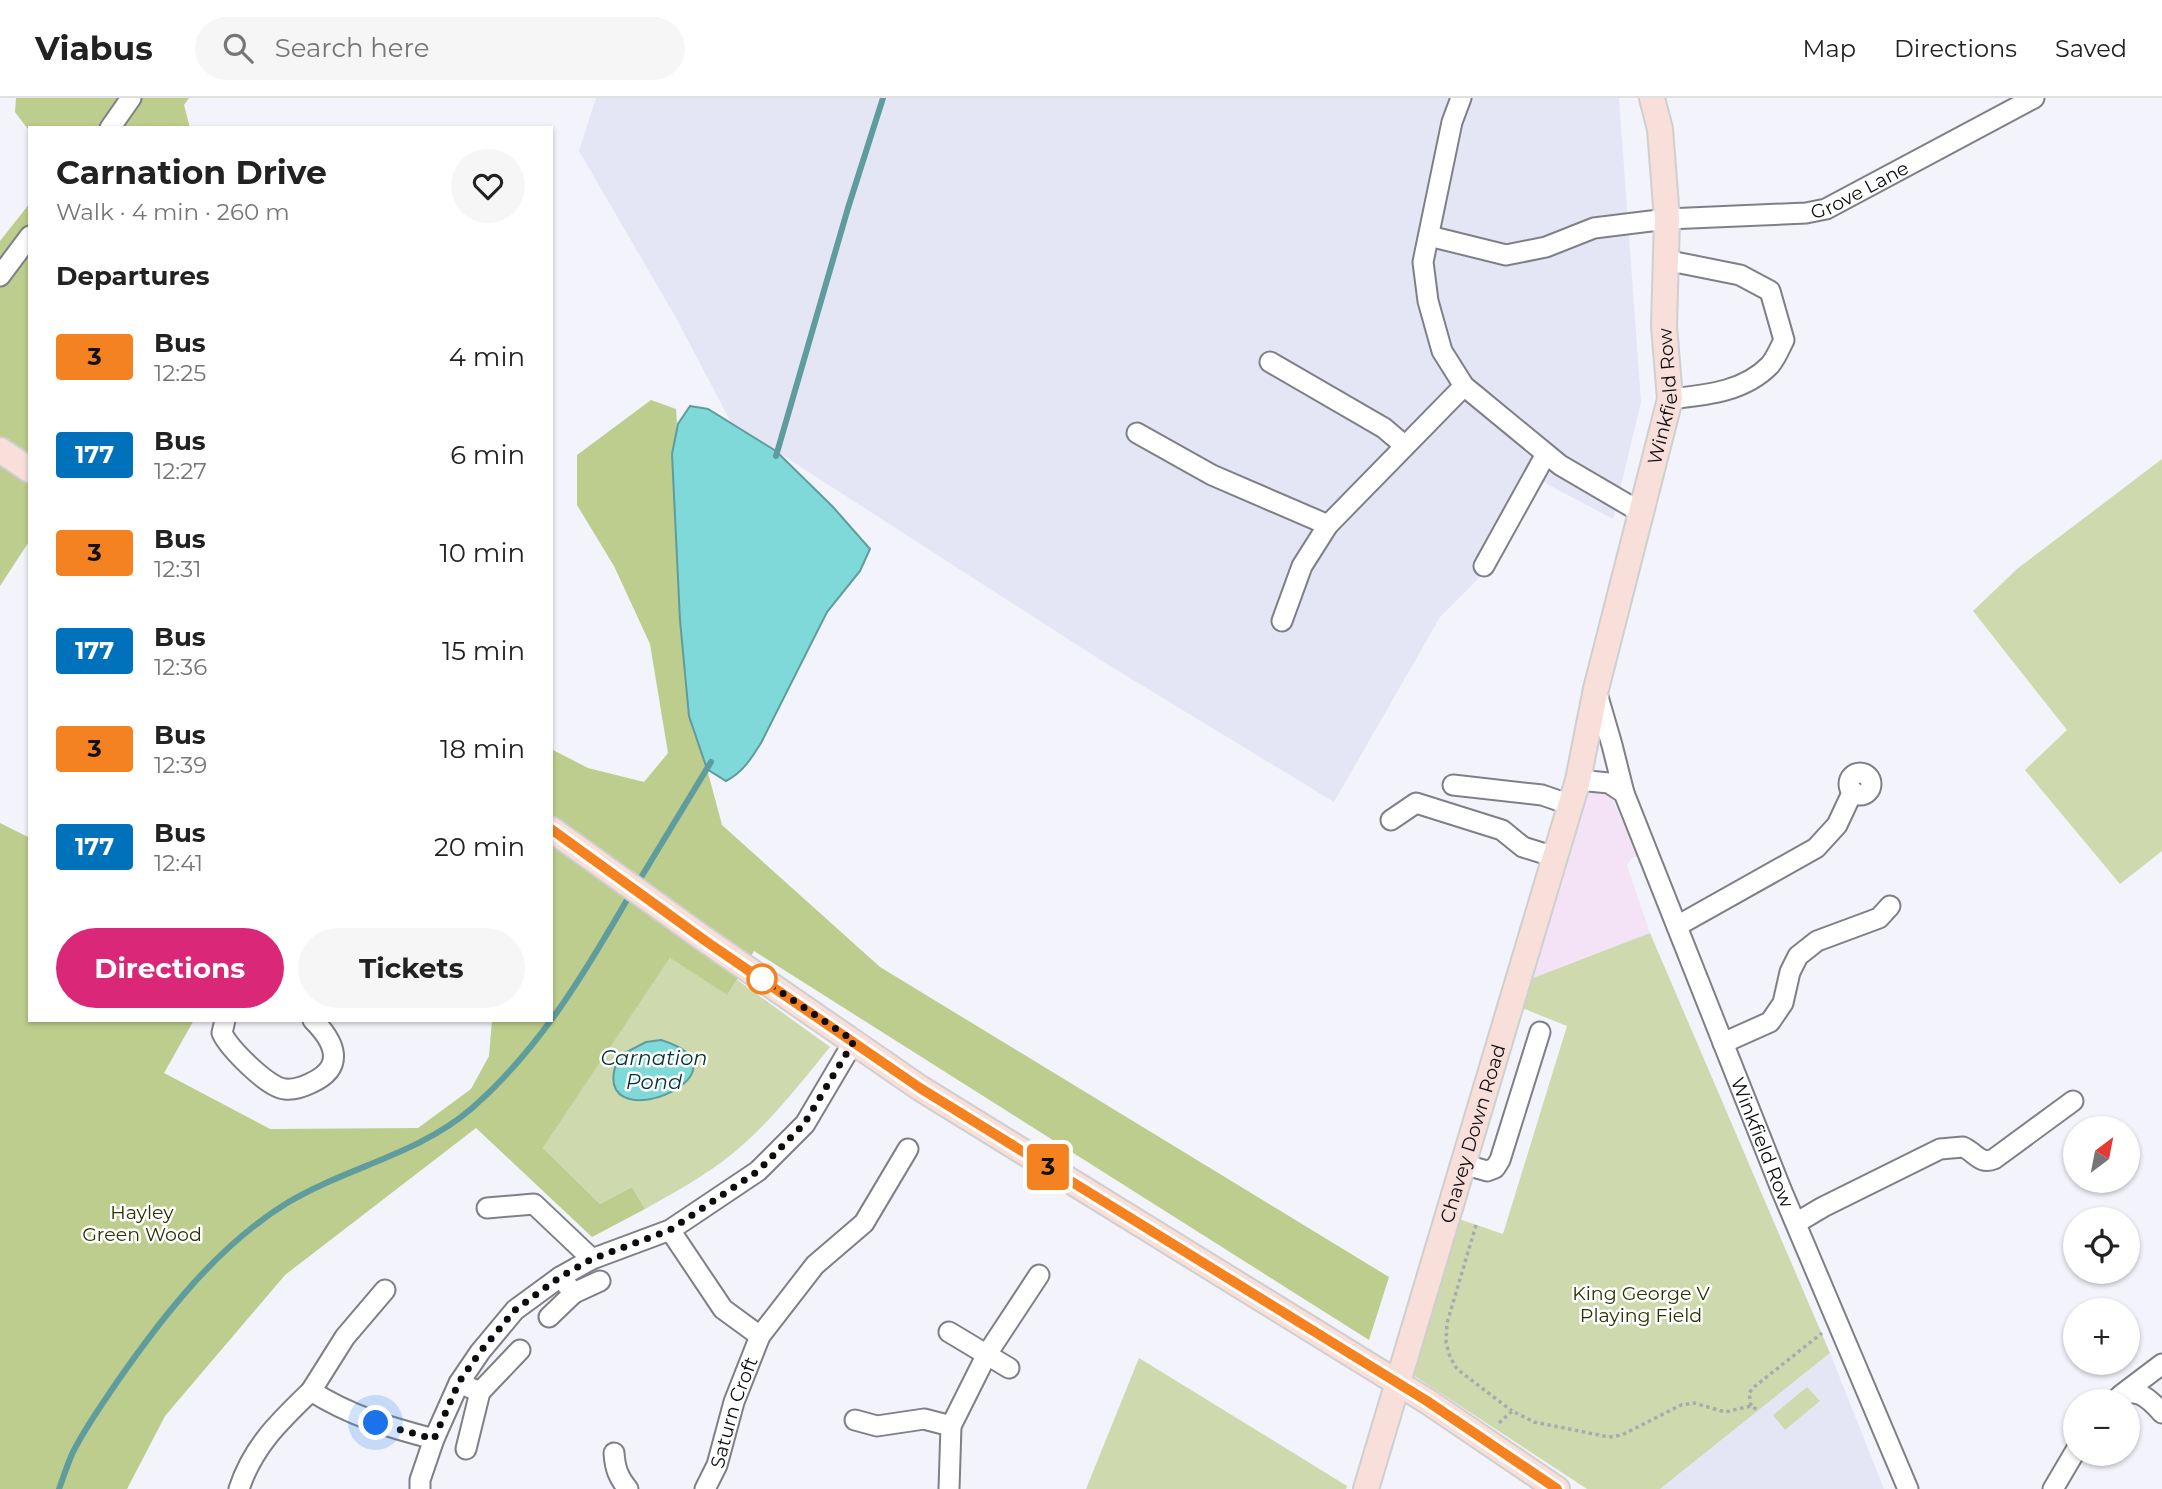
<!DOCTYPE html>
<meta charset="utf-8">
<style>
body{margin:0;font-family:Montserrat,sans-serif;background:#f6f6f6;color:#222;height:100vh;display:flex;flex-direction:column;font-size:26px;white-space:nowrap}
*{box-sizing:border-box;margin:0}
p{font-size:23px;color:#767676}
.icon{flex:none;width:38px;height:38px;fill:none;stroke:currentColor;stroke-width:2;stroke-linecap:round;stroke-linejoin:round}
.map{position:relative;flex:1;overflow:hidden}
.drawer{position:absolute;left:28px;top:28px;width:525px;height:896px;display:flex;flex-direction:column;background:#fff;border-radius:0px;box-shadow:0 2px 5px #0004}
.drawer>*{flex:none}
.badge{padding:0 14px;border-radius:5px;font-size:24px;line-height:46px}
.needle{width:46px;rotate:32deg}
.controls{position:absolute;left:2063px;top:1018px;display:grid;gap:14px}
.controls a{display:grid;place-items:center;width:77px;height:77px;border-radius:50%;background:#fff;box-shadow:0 2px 5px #0004;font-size:35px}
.you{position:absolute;width:35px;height:35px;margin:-18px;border:5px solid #fff;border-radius:50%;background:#1a73e8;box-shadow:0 0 0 10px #1a73e833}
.map>.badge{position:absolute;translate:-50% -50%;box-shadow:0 0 0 4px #fff}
h2{padding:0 28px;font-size:26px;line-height:63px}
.round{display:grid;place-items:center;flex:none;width:74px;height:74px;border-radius:37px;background:#f6f6f6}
.headline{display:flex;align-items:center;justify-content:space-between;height:119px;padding:0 28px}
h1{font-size:33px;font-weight:700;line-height:52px}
.button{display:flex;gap:14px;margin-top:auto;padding:14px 28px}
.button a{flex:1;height:80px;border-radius:42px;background:#db2777;color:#fff;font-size:28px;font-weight:700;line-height:80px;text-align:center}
.button a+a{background:#f6f6f6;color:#222}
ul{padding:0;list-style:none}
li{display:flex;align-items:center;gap:21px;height:98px;padding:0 28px}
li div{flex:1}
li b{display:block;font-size:26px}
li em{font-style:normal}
li .badge{min-width:77px;font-weight:700;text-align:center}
header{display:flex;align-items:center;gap:42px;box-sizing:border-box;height:98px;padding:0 35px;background:#fff;border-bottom:2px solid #e0e0e0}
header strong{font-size:33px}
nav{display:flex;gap:38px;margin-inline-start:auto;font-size:24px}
.search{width:490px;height:63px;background:#f6f6f6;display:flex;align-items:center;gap:18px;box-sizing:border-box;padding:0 24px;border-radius:38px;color:#767676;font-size:26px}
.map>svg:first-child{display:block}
.commercial{fill:#f4e3f6}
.built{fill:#e4e6f5}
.green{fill:#cedaad}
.forest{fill:#bccd8d}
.water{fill:#80d9d9;stroke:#5e9c9d;stroke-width:2}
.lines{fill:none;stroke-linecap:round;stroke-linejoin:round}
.stream{stroke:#5e9c9d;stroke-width:6}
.minor-casing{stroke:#7f8087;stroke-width:23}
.major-casing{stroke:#cfcfcf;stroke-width:28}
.path{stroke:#a9aab0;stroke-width:3.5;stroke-dasharray:3.5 3.5;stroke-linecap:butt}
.minor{stroke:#fff;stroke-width:19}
.major{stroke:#f8dfd9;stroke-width:24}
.line-casing{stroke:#fff;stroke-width:16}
.line{stroke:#f58220;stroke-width:10}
.walk{stroke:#0d0d10;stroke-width:7;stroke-dasharray:0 12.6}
.stop-dot{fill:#fff;stroke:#f58220;stroke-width:3.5}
.labels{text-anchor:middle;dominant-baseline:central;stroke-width:5;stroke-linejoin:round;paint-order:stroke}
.street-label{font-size:19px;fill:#0d0d10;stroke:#fff}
.park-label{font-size:19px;fill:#2a3302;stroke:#fff}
.water-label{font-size:21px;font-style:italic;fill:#053232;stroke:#fff}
</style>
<header>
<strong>Viabus</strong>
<div class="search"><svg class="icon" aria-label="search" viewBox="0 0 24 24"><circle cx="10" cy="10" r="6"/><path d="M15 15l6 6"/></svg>Search here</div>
<nav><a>Map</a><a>Directions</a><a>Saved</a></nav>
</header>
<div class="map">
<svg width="2162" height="1391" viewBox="0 0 2162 1391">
<rect width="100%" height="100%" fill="#f2f3fb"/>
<!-- commercial -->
<path class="commercial" d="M1589,691L1600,692L1611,699L1639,759H1633L1627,767L1650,835L1533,880L1584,695Z"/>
<!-- built -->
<path class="built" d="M596,0H1619L1641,304L1613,421L1536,380L1480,479L1440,519L1334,704L1102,563L731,324L675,218L579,53Z
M1830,1255L1884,1391H1660Z"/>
<!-- green -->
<path class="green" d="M2162,361V753L2120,786L2025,672L2067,632L1973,513L2017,471Z
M1650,835L1830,1255L1660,1391H1587L1413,1277L1456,1120L1503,1136L1567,928L1522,910L1533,880Z
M670,860L726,896L736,881L830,949C799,987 769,1026 732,1056C705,1078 675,1094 645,1111L632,1089L600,1106L543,1050Z
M1139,1260L1347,1388L1346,1391H1086Z
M1807,1289L1820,1303L1785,1332L1773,1317Z"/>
<!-- forest -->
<path class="forest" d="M16,0H189L184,7L190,30H30V34L15,14Z
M30,105V442L0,488V143Z
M651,302L676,311L677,326L672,356L689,618L707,671L722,727L880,869L1389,1179L1369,1242L754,853L727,897L670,860L543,1050L600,1106L632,1089L645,1111L592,1139L476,1030L285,1177L165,1318L127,1391H0V725L30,740V922H194L164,975L270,1031L418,1030L471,991L489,958L492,922H551V651L588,670L644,684L668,655L650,546L614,468L577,407V357Z"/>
<!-- water -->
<path class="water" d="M690,308L708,311L776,353L833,409L870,451L860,473L827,514L761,645C751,661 743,674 726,683L707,671L689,618L680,522L672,356L678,326Z
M661,942C766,975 580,1050 619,958L646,944Z"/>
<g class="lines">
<!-- stream -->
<path class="stream" d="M776,358L848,110L883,0
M637,786L711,664
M59,1391C63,1380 67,1368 72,1356C84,1331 101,1308 117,1284C163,1218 217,1148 287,1105C347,1069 417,1057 471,1011C540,951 586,873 631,795"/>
<!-- minor casing -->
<g class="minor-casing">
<g id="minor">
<path d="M1461,0L1452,24L1423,164L1428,203L1442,253L1464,288L1560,367L1642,415"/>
<path d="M110,30L131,0"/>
<path id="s1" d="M1429,138L1506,157L1546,149L1594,130L1667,121L1806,115L1826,111L2034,0"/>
<path d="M1665,162L1740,177L1770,193L1784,242C1780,250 1776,260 1770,267C1744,294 1706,297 1670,301"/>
<path d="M0,178L30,138"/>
<path d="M1270,264L1384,330L1405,348"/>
<path d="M1137,335L1212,377L1328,427"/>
<path d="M1484,468L1546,356"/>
<path d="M1282,523L1302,468L1328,427L1464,288"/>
<path d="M1596,592L1612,647L1624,695"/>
<circle cx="1860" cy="686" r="11"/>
<path id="s2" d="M1578,682L1609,685L1624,695L1781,1091L1908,1391"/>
<path d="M1453,687L1542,697L1571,707"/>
<path d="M1391,722L1416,705L1502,732L1523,749L1555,759"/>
<path d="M1677,828L1816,750L1837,727L1853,693"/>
<path d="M225,922L222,935C229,950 268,990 285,991C295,992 303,989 311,985C346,969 335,944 313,922"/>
<path d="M1723,945L1770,924L1783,905L1790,874L1798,858L1817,843L1879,820L1890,808"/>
<path d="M1463,1066L1487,1073L1495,1070L1500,1062L1540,934"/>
<path d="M487,1110L534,1106L592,1161"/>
<path d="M1796,1125L1823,1109L1940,1051L1963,1049C1975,1054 1980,1067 1994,1061L2073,1003"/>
<path d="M670,1132L723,1211L760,1238"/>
<path d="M560,1179L574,1195L600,1183"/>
<path d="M549,1219L574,1195"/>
<path d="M949,1234L1009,1270"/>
<path d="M459,1285L480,1294L466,1351"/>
<path d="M311,1293L345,1239L385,1192"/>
<path d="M480,1294L520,1252"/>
<path d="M2121,1297L2162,1266"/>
<path d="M2113,1304C2133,1285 2148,1299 2162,1315"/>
<path d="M855,1322L877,1328L924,1321L951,1328"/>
<path d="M614,1355C615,1370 618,1379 628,1391"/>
<path d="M239,1391C253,1348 280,1323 311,1293C351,1318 388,1329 434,1341"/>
<path d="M420,1391V1382L434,1341L459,1285L480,1254L515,1212L560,1179L592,1161L670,1132L758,1073L805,1026L854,943"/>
<path id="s3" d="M705,1391L717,1367L734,1304L760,1238L815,1167L864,1125L908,1051"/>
<path d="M949,1391L951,1328L987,1256L1039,1177"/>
<path d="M2053,1391L2076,1352"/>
</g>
</g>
<!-- major casing -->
<g class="major-casing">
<g id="major">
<path d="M0,352L30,372"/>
<path d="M551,731L707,843L920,990L1427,1303L1557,1391"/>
<path id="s4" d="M1366,1391L1578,682L1596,591L1670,301L1664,228L1667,121L1660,31L1652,0"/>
</g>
</g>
<!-- path -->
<path class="path" d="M1476,1127L1447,1225L1446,1244L1450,1259L1457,1271L1512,1313
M1751,1308L1749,1295L1754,1289L1822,1235
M1499,1325L1512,1313L1534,1324L1609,1339L1622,1337L1681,1307L1694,1305L1725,1314L1751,1308L1759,1313"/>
<!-- minor -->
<use href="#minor" class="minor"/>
<!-- major -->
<use href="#major" class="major"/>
</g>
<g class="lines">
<!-- line casing -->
<g class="line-casing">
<path id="line" d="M551,731L707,844L920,990L1427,1303L1557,1391"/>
</g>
<!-- line -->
<use href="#line" class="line"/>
<!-- walk -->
<path class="walk" d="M376,1325L434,1341L459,1284L480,1254L515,1212L560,1179L592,1161L670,1132L758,1073L804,1026L854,943L754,876L762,881"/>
</g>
<!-- markers -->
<circle class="stop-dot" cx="762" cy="881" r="14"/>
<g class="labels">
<!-- street labels -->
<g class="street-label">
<text stroke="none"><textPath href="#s1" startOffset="443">Grove Lane</textPath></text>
<text stroke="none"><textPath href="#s4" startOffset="1134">Winkfield Row</textPath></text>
<text stroke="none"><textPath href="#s4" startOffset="371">Chavey Down Road</textPath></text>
<text stroke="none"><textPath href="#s2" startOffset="425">Winkfield Row</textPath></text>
<text stroke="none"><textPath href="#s3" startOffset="82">Saturn Croft</textPath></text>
</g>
<!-- park labels -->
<g class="park-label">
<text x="142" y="1114">Hayley<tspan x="142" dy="22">Green Wood</tspan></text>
<text x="1641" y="1195">King George V<tspan x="1641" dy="22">Playing Field</tspan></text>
</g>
<!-- water labels -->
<g class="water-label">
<text x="654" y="959">Carnation<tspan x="654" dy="24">Pond</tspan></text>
</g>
</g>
</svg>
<div class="controls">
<a><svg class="needle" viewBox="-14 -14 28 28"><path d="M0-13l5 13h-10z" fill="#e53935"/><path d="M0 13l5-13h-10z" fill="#767676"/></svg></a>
<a><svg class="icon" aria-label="locate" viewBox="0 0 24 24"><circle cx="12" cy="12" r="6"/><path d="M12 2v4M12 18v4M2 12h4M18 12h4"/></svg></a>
<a>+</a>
<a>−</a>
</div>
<div class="you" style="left:376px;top:1325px"></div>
<b class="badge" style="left:1048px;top:1069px;background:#f58220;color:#111">3</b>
<section class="drawer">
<div class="headline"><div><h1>Carnation Drive</h1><p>Walk · 4 min · 260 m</p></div><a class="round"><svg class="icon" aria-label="heart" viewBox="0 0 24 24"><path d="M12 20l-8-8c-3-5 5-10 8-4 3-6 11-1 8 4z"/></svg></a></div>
<h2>Departures</h2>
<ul>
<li><span class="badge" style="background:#f58220;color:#111">3</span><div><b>Bus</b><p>12:25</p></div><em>4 min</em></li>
<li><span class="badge" style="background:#0072bc;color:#fff">177</span><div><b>Bus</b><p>12:27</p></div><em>6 min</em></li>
<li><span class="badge" style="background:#f58220;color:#111">3</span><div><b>Bus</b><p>12:31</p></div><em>10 min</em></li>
<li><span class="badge" style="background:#0072bc;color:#fff">177</span><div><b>Bus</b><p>12:36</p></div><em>15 min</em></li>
<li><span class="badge" style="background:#f58220;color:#111">3</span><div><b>Bus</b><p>12:39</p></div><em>18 min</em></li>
<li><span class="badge" style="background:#0072bc;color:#fff">177</span><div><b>Bus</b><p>12:41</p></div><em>20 min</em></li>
</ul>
<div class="button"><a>Directions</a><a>Tickets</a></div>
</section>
</div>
